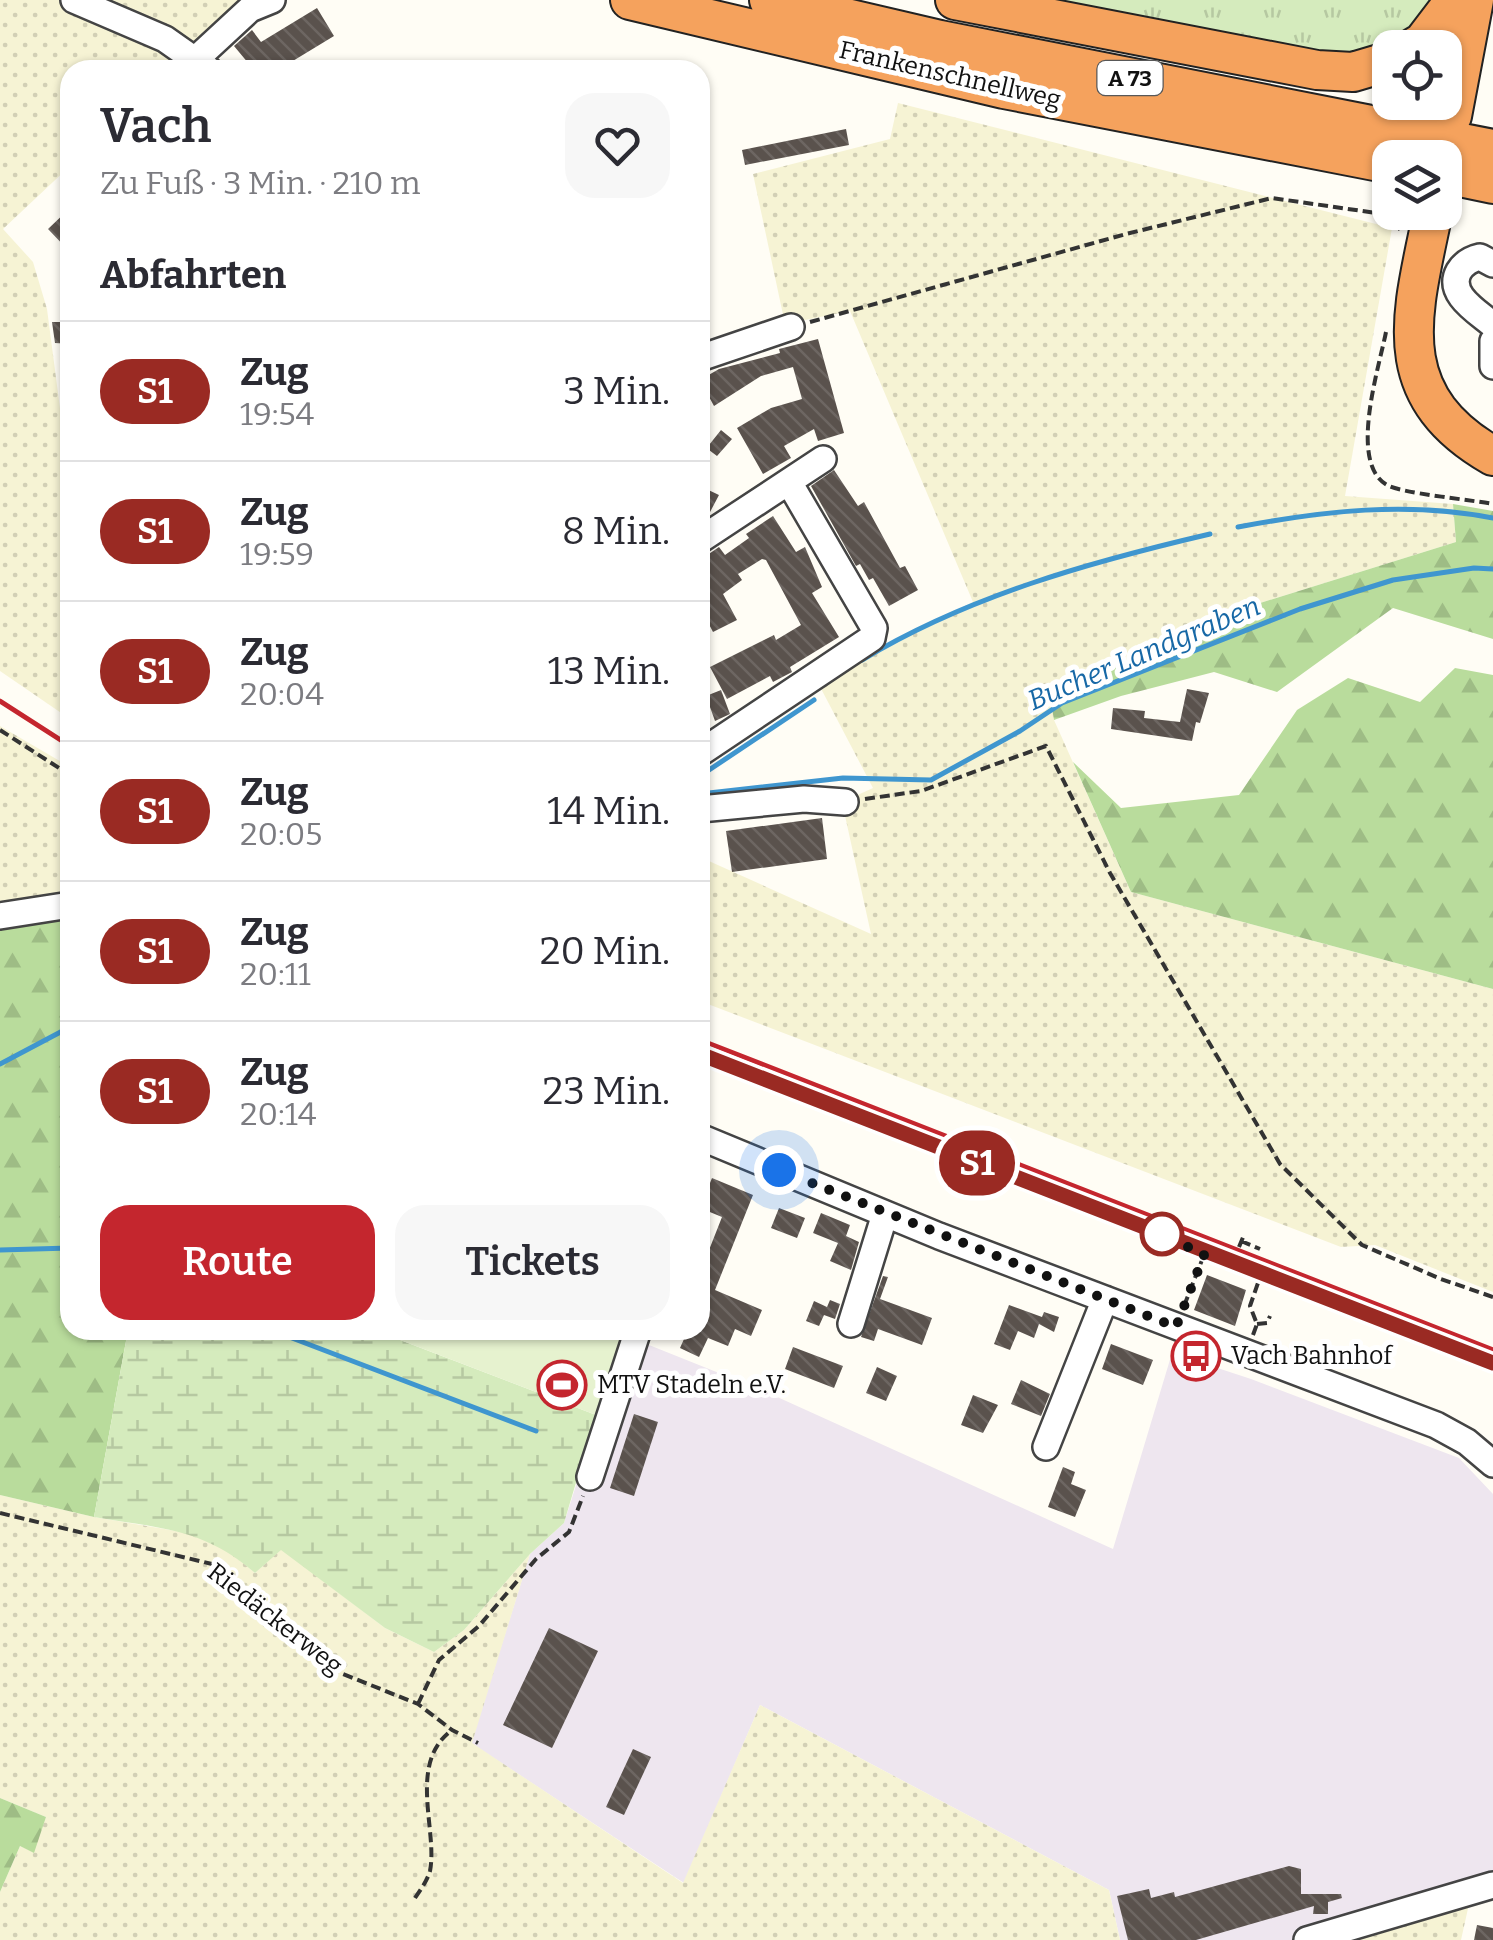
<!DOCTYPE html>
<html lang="de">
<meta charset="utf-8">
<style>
body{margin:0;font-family:Bitter,serif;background:#f7f7f7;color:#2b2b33;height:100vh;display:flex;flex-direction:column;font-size:38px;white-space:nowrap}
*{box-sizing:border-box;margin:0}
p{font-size:32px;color:#7c7c81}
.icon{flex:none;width:55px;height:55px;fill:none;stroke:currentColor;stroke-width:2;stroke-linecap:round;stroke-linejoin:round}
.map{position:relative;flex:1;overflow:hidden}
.panel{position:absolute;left:60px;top:60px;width:650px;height:1280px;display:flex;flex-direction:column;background:#fff;border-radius:30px;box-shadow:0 2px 8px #0004}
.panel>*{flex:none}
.badge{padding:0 20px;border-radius:32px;font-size:35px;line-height:65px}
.buttons{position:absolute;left:1372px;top:30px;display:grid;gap:20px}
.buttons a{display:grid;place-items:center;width:90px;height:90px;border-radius:20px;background:#fff;box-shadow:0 2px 8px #0004;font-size:50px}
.you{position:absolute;width:50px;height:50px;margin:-25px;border:8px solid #fff;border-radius:50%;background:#1a73e8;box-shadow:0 0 0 15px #1a73e833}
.map>.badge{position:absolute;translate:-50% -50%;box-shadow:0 0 0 5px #fff}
h2{padding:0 40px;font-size:38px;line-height:90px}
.round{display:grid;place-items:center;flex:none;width:105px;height:105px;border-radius:30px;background:#f7f7f7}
.summary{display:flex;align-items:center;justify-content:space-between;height:170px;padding:0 40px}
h1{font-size:48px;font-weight:600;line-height:75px}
.button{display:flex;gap:20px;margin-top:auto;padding:20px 40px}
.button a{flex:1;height:115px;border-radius:30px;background:#c4262e;color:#fff;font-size:40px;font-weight:600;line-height:115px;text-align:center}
.button a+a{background:#f7f7f7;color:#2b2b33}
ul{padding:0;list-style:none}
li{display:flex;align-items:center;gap:30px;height:140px;padding:0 40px;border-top:2px solid #e1e1e2}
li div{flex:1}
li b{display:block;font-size:38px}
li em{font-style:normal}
li .badge{min-width:110px;font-weight:700;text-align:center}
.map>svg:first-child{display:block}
.industrial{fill:#eee6ef}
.farmland{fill:url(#farmland-dots)}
.grass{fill:url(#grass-tufts)}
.forest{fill:url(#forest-firs)}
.wetland{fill:url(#wetland-marsh)}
.pitch{fill:#e6f2cf}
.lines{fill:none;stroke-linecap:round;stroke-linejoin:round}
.stream{stroke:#3f96cf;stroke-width:5}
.building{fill:url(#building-back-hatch)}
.minor-casing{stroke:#444;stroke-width:30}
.highway-casing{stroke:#222;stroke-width:42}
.path{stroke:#333;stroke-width:4;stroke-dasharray:10 5;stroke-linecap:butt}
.minor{stroke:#fff;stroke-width:25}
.highway{stroke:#f5a25d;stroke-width:38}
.rail{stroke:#c4262e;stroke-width:5}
.line-casing{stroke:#fff;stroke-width:22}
.line{stroke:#9a2a23;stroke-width:15}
.walk{stroke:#111;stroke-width:10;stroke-dasharray:0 18}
.stop-dot{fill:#fff;stroke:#9a2a23;stroke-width:5}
.labels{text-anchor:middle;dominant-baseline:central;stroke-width:10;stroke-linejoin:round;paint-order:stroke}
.shield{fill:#fff;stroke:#585858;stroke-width:2.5}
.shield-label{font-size:22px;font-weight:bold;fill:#111}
.street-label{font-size:25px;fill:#111;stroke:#fff}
.poi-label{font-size:25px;fill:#111;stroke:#fff;text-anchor:start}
.water-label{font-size:28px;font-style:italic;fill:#1768a6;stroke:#fff}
</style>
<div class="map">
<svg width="1493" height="1940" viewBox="0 0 1493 1940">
<defs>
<pattern id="farmland-dots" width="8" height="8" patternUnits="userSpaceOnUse" patternTransform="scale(2.5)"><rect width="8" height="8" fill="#f6f3d4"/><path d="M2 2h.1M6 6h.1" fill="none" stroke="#d2cfb5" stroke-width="1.8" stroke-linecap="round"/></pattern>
<pattern id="grass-tufts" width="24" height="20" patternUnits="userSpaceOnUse" patternTransform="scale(2.5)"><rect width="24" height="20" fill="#d5ebbd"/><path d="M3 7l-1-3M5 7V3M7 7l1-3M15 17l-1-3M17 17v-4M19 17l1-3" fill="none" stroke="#b6c8a1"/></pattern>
<pattern id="forest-firs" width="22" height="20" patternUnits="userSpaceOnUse" patternTransform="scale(2.5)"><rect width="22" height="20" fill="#b9dc9c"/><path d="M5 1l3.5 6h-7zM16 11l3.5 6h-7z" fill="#9ebc85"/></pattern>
<pattern id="wetland-marsh" width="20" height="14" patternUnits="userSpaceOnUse" patternTransform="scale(2.5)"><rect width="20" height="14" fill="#d5ebbd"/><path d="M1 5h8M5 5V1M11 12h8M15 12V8" fill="none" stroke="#b6c8a1"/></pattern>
<pattern id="building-back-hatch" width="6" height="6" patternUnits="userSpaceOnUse" patternTransform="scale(2.5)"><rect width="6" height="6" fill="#5a524d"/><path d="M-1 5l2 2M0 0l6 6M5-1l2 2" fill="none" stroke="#6d6662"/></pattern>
</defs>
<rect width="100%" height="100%" fill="#fffdf5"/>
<!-- industrial -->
<path class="industrial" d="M624,1335L764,1391L1113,1549L1172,1353L1251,1379L1459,1458L1493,1494V1885L1350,1940H1120L1109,1890L760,1705L684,1883L471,1743L530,1554L564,1523Z"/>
<!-- farmland -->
<path class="farmland" d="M0,0H249L172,70H70V166L3,229L33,262L47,309L61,416L70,417V719L0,671Z
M898,103L1392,228L1345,496L1453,504L1456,542L1257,604L1050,697L1054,720L1131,892L1493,989V1292L1375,1245L1341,1247L700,1001V857L871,934L842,802L873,788L817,681L973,602L850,311L785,324L753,174L890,139Z
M0,726L70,767V912L0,914Z
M0,1495L94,1517L194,1534L233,1554L255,1573L281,1549L385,1628L434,1652L464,1630L530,1554L472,1743L683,1883L760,1705L1109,1890L1120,1940H0V1892L20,1846L33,1852L46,1817L0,1798Z
M1471,1895L1461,1940H1350Z"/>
<!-- grass -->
<path class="grass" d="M1061,0H1437C1406,34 1384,53 1336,54Z"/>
<!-- forest -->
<path class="forest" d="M1453,504L1493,511V639L1393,608L1277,692L1214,672L1121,696L1054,720L1050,697L1257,604L1456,542Z
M1455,668L1493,675V989L1131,892L1073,762L1121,808L1239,795L1297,710L1348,678L1420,702Z
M70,912V1330H128L94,1517L0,1495V914Z
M0,1798L46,1817L34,1853L20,1846L0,1892Z"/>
<!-- wetland -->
<path class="wetland" d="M128,1330H374L596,1415L564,1523L530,1554L464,1630L434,1652L385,1628L281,1550L255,1573C204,1528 158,1528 94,1517Z"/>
<!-- pitch -->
<path class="pitch" d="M374,1330H625L596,1415Z"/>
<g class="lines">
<!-- stream -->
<path class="stream" d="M1238,527C1324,511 1406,501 1493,518
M862,660C968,596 1090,562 1210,534
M700,776L814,700
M700,794L843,778L931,780L1020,731L1062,703L1300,609L1393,580L1474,568L1493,569
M0,1064L70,1027
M0,1250L70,1248
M271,1330L536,1431"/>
</g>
<!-- building -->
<path class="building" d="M317,8L334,36L278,70H254L234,46L252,30L261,42Z
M846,129L849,145L745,165L742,150Z
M70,208V252L48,229Z
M52,322H70V344L55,343Z
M818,339L844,433L818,441L814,429L784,446L791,458L763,474L737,428L771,408L802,399L793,367L761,376L714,406L708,395L700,400V380L719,369L780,353L779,349Z
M721,430L732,439L717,456L709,450V445Z
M834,470L858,506L864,502L900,568L905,566L918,590L889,606L873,578L869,580L860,564L856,566L811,486Z
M700,486L719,495L709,514L700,521Z
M773,516L796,552L805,547L822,587L812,593L839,637L790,667L792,672L773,682L770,676L727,699L710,667L774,635L776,640L801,625L766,560L762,559L738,574L742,580L723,594L737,620L713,632L700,607V584L710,579L700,560L719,547L725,555L749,538L746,534Z
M1187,689L1209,693L1200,723L1196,722L1192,741L1111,729L1113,708L1145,711L1144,718L1180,722Z
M721,690L730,714L715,721L706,696Z
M822,818L827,859L732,872L726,831Z
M712,1178L753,1195L715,1290L762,1310L751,1336L735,1329L728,1346L708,1338L699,1357L680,1348L688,1330H700V1273L722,1217L700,1208Z
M779,1208L805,1218L797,1238L771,1228Z
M821,1213L850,1225L846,1236L859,1242L851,1270L830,1261L838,1243L813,1233Z
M1207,1275L1246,1290L1235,1326L1194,1310Z
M883,1276L888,1277L880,1299L932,1318L922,1345L878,1329L874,1341L861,1337Z
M830,1300L840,1304L835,1319L824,1315L819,1326L806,1321L814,1301L827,1307Z
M1009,1305L1042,1317L1044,1312L1059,1317L1054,1332L1039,1324L1034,1338L1018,1331L1010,1350L994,1344Z
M1111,1344L1153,1360L1143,1385L1102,1369Z
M793,1347L843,1366L834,1388L785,1369Z
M877,1367L897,1376L886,1401L866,1393Z
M1021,1380L1050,1394L1041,1416L1011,1404Z
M973,1395L998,1405L983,1433L961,1425Z
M634,1414L658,1422L634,1496L610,1488Z
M1063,1467L1075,1472L1071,1484L1086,1490L1075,1517L1048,1507Z
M549,1628L598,1651L552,1748L503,1725Z
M633,1749L651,1757L624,1815L606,1807Z
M1289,1866L1301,1869V1894H1341L1342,1898L1328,1902V1914H1313L1314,1906L1196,1940H1128L1117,1896L1149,1889L1151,1898L1174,1892L1175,1897Z
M1477,1925L1493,1928V1940H1474Z"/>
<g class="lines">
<!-- minor casing -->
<g class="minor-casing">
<path id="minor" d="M74,0L165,39L209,70
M196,59L250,9L272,0
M1493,264L1480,257C1471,259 1464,263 1459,271C1446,294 1478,312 1493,325
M1493,341V366
M700,358L791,327
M700,540L823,459
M700,753L872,638L874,628L789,482
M700,809L804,799L845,802
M0,916L70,905
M700,1137L939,1236L1436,1425L1467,1442L1493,1464
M851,1324L885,1214
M1046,1447L1105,1299
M590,1477L638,1330
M1307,1940L1493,1885"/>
</g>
<!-- highway casing -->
<g class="highway-casing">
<path id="highway" d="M630,0L1004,89L1390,164
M769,0L940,40L1493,149
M955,0L1317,70L1353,72L1390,61
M1413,48L1423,42L1455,0
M1452,116L1474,0
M1445,174L1493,184
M1433,212C1412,314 1385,394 1493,456"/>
</g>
<!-- path -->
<path class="path" d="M810,322L1126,234L1272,198L1390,215L1400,230
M1386,332C1379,368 1348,463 1387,485C1399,493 1473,500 1493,504
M0,730L70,775
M865,799L921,791L1046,746L1110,873L1280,1164L1362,1245L1441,1279L1493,1297
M1241,1241L1260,1249
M1239,1247L1244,1235
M1184,1306L1204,1255
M1257,1324L1267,1323L1270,1316
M1253,1335L1257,1324L1250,1306L1260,1277
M0,1513L212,1564L333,1670L418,1704L452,1730L478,1743
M418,1704L439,1660L479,1626L536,1559L569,1532L583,1496
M415,1898C421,1889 427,1881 430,1871C438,1830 407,1763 452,1730"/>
<!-- minor -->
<use href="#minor" class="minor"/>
<!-- highway -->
<use href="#highway" class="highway"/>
<!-- rail -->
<path class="rail" d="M0,701L70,746
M700,1040L1493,1350"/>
</g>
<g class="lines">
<!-- line casing -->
<g class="line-casing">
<path id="line" d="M700,1054L1493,1363"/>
</g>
<!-- line -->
<use href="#line" class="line"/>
<!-- walk -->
<path class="walk" d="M779,1170L1176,1327L1204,1255L1162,1234"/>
</g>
<!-- icons -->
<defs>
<g id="bus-ring" transform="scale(2.5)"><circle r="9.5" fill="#fff" stroke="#c4262e" stroke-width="1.5"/><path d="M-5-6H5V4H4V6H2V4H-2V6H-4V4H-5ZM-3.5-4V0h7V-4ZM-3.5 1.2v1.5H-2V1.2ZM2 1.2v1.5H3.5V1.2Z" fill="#c4262e"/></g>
<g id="stadium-ring" transform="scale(2.5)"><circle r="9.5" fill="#fff" stroke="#c4262e" stroke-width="1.5"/><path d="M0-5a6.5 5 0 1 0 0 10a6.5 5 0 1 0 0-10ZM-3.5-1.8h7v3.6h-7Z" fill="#c4262e"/></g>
</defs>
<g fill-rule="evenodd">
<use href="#bus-ring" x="1196" y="1356"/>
<use href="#stadium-ring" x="562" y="1385"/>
</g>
<!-- markers -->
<circle class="stop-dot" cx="1162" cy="1234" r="20"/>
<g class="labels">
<!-- shield labels -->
<rect class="shield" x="1097.5" y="61" width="65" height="34" rx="8"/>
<g class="shield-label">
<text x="1130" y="78">A 73</text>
</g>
<!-- street labels -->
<g class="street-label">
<text transform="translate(950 75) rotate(13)">Frankenschnellweg</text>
<text transform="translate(275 1619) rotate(38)">Riedäckerweg</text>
</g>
<!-- poi labels -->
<g class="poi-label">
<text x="1231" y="1356">Vach Bahnhof</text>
<text x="597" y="1385">MTV Stadeln e.V.</text>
</g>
<!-- water labels -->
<g class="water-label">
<text transform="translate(1144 653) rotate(-23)">Bucher Landgraben</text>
</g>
</g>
</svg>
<div class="buttons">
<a><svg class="icon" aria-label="locate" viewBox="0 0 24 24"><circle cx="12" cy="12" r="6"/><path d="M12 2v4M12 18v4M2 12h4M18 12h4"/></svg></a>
<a><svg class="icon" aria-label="layers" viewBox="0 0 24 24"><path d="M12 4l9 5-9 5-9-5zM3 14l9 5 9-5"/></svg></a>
</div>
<div class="you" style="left:779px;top:1170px"></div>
<b class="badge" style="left:977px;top:1163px;background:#9a2a23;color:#fff">S1</b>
<section class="panel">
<div class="summary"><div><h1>Vach</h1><p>Zu Fuß · 3 Min. · 210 m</p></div><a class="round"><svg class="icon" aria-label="heart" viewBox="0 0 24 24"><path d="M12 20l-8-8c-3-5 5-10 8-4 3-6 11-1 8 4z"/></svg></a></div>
<h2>Abfahrten</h2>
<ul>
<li><span class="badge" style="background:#9a2a23;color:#fff">S1</span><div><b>Zug</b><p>19:54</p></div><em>3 Min.</em></li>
<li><span class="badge" style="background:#9a2a23;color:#fff">S1</span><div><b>Zug</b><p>19:59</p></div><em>8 Min.</em></li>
<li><span class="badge" style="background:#9a2a23;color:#fff">S1</span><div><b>Zug</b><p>20:04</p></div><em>13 Min.</em></li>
<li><span class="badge" style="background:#9a2a23;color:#fff">S1</span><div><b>Zug</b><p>20:05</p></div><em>14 Min.</em></li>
<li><span class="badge" style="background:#9a2a23;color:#fff">S1</span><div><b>Zug</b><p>20:11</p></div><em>20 Min.</em></li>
<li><span class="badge" style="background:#9a2a23;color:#fff">S1</span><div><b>Zug</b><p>20:14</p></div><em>23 Min.</em></li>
</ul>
<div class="button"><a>Route</a><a>Tickets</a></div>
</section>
</div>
